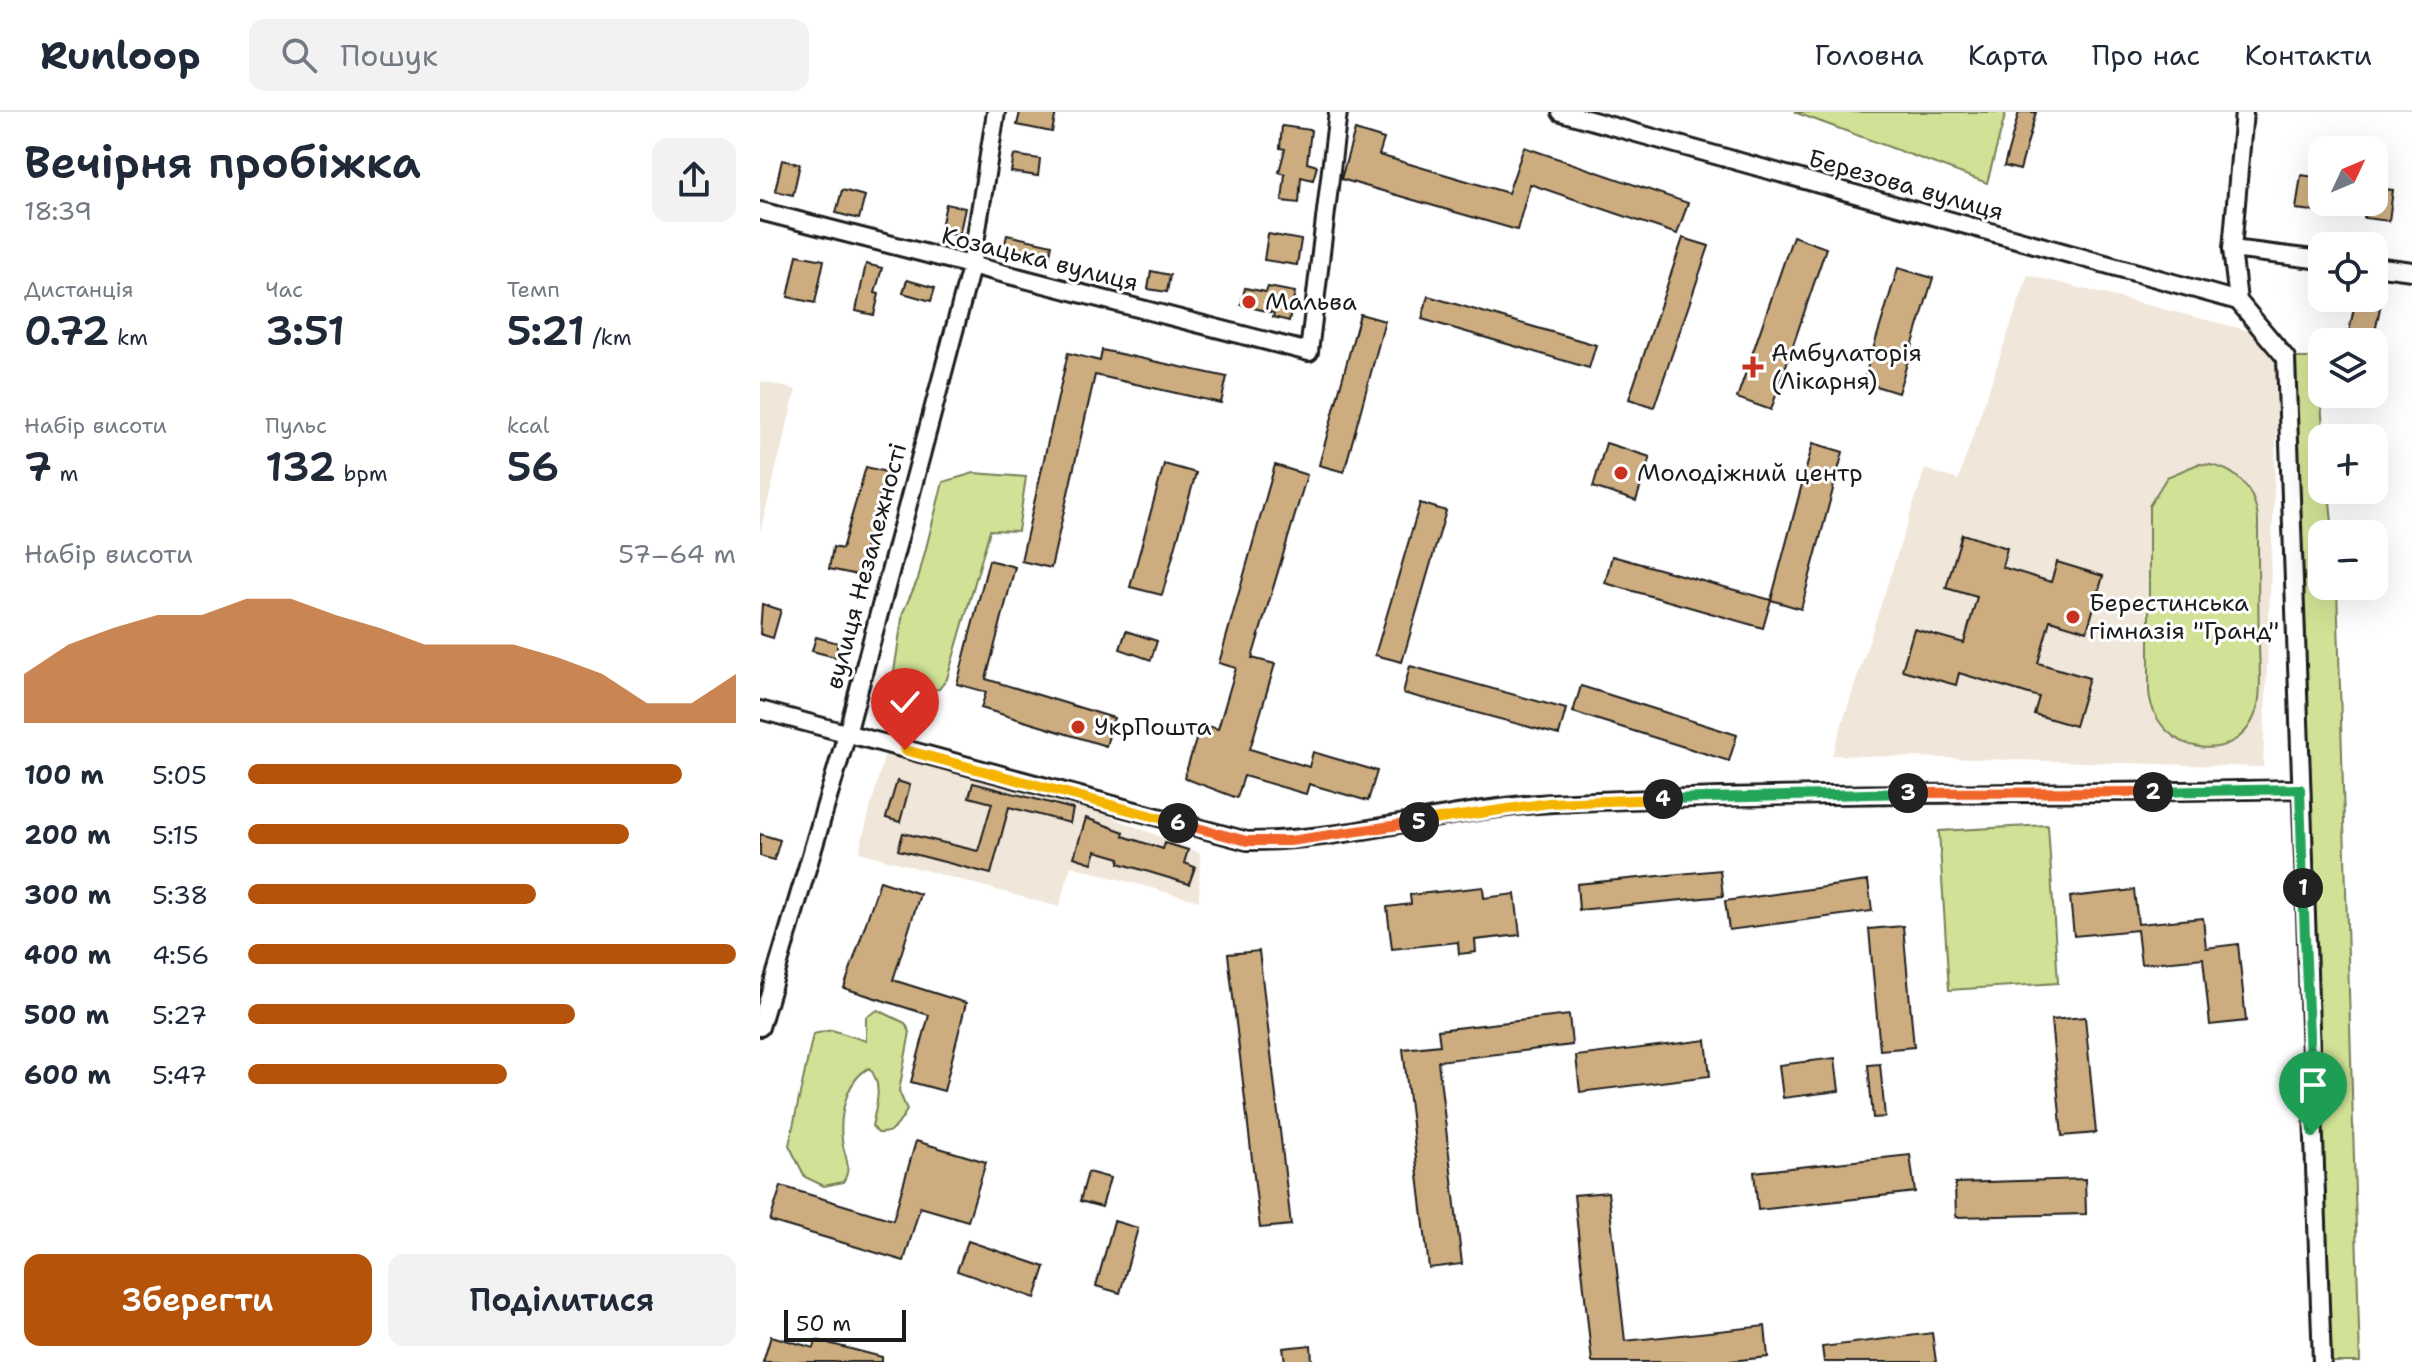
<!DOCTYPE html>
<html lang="uk">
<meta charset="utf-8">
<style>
:root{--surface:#fff;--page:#f2f2f3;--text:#1f2937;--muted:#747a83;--line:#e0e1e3;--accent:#b45309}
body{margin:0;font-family:"Shantell Sans",sans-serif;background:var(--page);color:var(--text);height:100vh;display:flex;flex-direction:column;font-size:30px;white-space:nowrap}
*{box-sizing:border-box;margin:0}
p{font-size:26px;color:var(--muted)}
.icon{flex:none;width:44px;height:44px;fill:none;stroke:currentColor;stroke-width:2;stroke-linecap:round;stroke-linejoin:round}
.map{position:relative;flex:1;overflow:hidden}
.side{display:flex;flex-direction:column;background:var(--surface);width:760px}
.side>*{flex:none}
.needle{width:52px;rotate:46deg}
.buttons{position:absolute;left:1548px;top:24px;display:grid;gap:16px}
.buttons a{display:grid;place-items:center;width:80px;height:80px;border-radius:16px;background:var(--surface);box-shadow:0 8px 32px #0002;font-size:40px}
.scale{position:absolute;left:24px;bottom:20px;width:122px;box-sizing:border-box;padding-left:8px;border:4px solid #1c1c1c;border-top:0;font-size:22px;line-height:28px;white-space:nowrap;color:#1c1c1c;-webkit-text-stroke:6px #fff;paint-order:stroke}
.pin{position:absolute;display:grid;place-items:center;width:68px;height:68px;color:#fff;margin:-82px -34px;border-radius:50% 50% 50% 0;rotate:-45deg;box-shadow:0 0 8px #0007}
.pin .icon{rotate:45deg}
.km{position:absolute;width:40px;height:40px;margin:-20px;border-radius:50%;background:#222;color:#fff;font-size:22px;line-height:40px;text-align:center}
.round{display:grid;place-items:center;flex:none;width:84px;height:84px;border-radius:16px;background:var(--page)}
.head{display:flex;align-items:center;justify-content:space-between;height:136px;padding:0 24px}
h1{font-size:44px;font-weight:600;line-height:60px}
.figures{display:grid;grid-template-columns:repeat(3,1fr);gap:12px;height:136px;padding:8px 24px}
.figures div{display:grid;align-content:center}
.figures b{font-size:40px;font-weight:600}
.figures small{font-size:22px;font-weight:400}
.figures p{font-size:22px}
.chart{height:224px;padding:16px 24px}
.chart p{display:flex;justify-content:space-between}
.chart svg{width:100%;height:144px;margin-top:8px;fill:var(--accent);opacity:.7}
.primary-button{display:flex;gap:16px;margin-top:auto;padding:16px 24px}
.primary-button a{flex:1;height:92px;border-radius:16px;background:var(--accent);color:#fff;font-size:32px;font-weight:600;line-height:92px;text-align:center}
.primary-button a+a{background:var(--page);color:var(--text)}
ul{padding:0 24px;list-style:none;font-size:26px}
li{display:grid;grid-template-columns:128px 96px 1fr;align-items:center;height:60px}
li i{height:20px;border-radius:10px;background:var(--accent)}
header{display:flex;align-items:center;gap:48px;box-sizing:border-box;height:112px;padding:0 40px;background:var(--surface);border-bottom:2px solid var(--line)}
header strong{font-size:38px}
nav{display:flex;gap:44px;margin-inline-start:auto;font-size:28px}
.search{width:560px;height:72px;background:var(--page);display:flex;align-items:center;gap:20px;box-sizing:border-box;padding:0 28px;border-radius:16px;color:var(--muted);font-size:30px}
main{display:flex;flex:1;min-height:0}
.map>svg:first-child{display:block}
.built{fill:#f0e6d9}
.green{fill:#d1e296;stroke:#767f59;stroke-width:2}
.building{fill:#cdad80;stroke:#1c1c1c;stroke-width:2}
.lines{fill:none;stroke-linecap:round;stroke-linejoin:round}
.minor-casing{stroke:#1c1c1c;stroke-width:22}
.minor{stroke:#fff;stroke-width:16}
.split-1-casing{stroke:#fff;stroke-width:16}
.split-2-casing{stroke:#fff;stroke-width:16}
.split-3-casing{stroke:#fff;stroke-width:16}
.split-4-casing{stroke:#fff;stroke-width:16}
.split-5-casing{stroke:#fff;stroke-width:16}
.split-6-casing{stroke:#fff;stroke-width:16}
.split-7-casing{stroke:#fff;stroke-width:16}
.split-1{stroke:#22a559;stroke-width:10}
.split-2{stroke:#22a559;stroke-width:10}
.split-3{stroke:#f0652b;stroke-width:10}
.split-4{stroke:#22a559;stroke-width:10}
.split-5{stroke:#f5b400;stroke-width:10}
.split-6{stroke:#f0652b;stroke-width:10}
.split-7{stroke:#f5b400;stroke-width:10}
.poi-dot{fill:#c8321e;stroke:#fff;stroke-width:3}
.labels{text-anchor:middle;stroke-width:6;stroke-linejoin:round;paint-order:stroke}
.street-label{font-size:24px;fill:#1c1c1c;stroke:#fff}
.poi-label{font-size:24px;fill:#1c1c1c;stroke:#fff;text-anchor:start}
</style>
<header>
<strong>Runloop</strong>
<div class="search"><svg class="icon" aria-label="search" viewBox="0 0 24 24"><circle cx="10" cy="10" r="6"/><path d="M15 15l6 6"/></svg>Пошук</div>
<nav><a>Головна</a><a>Карта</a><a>Про нас</a><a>Контакти</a></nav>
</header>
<main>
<section class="side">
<div class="head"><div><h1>Вечірня пробіжка</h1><p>18:39</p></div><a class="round"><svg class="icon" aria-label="share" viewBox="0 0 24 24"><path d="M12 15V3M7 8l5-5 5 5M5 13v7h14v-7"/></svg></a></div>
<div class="figures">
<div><p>Дистанція</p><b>0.72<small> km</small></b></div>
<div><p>Час</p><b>3:51</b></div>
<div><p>Темп</p><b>5:21<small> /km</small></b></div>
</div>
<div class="figures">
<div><p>Набір висоти</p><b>7<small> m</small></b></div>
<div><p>Пульс</p><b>132<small> bpm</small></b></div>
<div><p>kcal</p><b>56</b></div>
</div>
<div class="chart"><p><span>Набір висоти</span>57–64 m</p>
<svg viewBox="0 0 160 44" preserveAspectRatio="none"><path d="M0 44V29L10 20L20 15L30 11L40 11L50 6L60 6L70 11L80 15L90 20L100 20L110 20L120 24L130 29L140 38L150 38L160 29V44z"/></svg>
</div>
<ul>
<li><b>100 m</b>5:05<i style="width:89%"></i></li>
<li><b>200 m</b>5:15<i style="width:78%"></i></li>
<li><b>300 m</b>5:38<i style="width:59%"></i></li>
<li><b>400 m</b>4:56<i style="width:100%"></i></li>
<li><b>500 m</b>5:27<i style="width:67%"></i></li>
<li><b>600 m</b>5:47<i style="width:53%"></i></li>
</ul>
<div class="primary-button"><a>Зберегти</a><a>Поділитися</a></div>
</section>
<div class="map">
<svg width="1652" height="1250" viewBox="0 0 1652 1250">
<rect width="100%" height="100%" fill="#fff"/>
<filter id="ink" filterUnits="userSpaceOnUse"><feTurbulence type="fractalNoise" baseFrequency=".0125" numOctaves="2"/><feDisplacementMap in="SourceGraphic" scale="16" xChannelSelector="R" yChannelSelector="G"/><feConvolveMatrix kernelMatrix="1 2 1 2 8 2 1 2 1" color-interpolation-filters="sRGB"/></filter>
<g filter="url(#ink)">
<g class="built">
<path d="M1268,163L1490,219L1519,255L1503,655L1072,643L1165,357L1198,368Z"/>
<path d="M0,269L36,278L0,420Z"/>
<path d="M125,641L334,698L440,741L439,789L311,754L299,795L99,740Z"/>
</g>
<g class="green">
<path d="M1034,0H1246L1227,71Z"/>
<path d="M1526,246H1557L1564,326L1562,378H1569L1573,422H1562V474H1577L1600,1250H1562Z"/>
<path d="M1438,352C1472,352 1495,374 1498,408C1498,449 1498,490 1499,531C1499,551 1502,574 1498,593C1483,658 1396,645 1389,580V394L1407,365Z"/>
<path d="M214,361L266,365L258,419L230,418L187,567L179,577L149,581L126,577L134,560L143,500L158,467L183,370Z"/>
<path d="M1288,713L1298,871L1189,878L1179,719Z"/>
<path d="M118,898L145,911L150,920L139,979L147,998C139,1011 135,1022 118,1021L112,1014C116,995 124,972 109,956C86,968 79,1004 82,1028C84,1044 93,1055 83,1070L64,1074L45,1065L29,1033L53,922L72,918L106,929V905Z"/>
</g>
<g class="building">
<path d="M260,0H296L292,20L257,13Z"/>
<path d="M1259,0H1276L1260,58L1244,54Z"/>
<path d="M522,14L551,18L547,51L557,54L553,68L541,65L539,91L522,89L525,62L519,60L525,37L520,36Z"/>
<path d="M595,18L624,27L619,43L748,81L764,35L928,91L917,122L770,72L757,118L581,67Z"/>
<path d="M254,43L280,47L278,64L251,60Z"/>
<path d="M22,48L40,52L33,83L15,79Z"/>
<path d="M1541,63L1562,66V100L1536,97Z"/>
<path d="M1614,76L1633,78L1629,109L1604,106L1606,90H1614Z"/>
<path d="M82,78L105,84L99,107L76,101Z"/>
<path d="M186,92L205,96L199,124L180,120Z"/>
<path d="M508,122L541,128L537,153L504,148Z"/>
<path d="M247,123L292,133L288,151L243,139Z"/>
<path d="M1033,124L1066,136L1011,298L977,286Z"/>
<path d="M923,126L949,134L894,295L869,287Z"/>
<path d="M37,143L64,148L55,191L28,185Z"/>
<path d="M106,152L122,156L115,181L119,182L114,203L96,199Z"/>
<path d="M1138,156L1173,166L1138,281L1103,270Z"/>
<path d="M391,159L410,163L407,180L388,177Z"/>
<path d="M147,168L175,176L171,189L143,181Z"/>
<path d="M508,175L535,180L529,209L513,205L514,201L481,193L485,176L506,180Z"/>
<path d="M668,184L836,233L829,256L662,207Z"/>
<path d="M1596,186L1621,191L1614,225L1589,220Z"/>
<path d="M600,202L625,209L584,360L559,353Z"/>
<path d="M342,238L467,265L461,291L335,263L291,456L261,449L308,241L340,249Z"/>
<path d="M846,331L890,345L876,389L833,375Z"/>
<path d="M1053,331L1083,340L1041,497L1011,488Z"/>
<path d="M404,352L436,361L402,483L370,475Z"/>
<path d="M515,353L547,363L492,546L515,552L490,637L549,655L553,640L617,659L608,689L549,672L546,682L484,664L477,686L424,666L441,612L458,617L476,556L459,551Z"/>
<path d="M106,355L126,360L98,463L69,457L73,435L82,437Z"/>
<path d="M660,391L686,399L642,550L615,543Z"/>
<path d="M1202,422L1247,436L1242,455L1291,470L1297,450L1343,464L1327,519L1290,508L1278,551L1329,566L1315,614L1274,602L1279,585L1199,561L1196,573L1142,558L1154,517L1204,531L1217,485L1186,476Z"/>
<path d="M852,444L1011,488L1003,516L845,471Z"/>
<path d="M229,448L255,455L226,567L354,606L346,634L221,596L226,580L197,572Z"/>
<path d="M2,492L21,498L13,526L0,522Z"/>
<path d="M366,519L397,529L391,548L360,537Z"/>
<path d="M56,525L78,531L75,545L52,539Z"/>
<path d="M650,554L806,597L799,623L643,581Z"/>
<path d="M821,574L977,623L969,649L813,600Z"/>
<path d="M137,669L150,673L140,710L126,706Z"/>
<path d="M213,671L313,697L310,711L249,695L231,762L138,738L143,721L218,739L232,691L209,685Z"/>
<path d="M326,706L364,720L363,724L403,737L405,731L428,738L424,751L435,755L429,772L359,751L360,746L336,739L332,751L314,745Z"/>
<path d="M0,722L20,728L14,748L0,744Z"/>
<path d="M960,758L963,784L819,798L817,772Z"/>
<path d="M120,769L160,782L133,868L206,891L184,979L151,970L169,903L84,876Z"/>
<path d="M1108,769L1112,799L969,818L965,789Z"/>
<path d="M723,775L724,786L755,782L760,823L715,828L716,840L699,842L698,830L632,837L627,795L651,792L650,783Z"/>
<path d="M1374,778L1378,812L1443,806L1446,836L1478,832L1486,909L1450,913L1443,846L1381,852L1377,818L1314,824L1310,785Z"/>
<path d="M1143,814L1154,935L1120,938L1109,817Z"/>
<path d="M499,839L531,1113L500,1116L468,842Z"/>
<path d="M809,903L812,933L678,949L702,1152L669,1156L643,937L680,933L678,918Z"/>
<path d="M1325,905L1336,1021L1302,1024L1291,908Z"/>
<path d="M946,928L950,964L820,980L816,944Z"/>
<path d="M1075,946L1079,979L1023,986L1019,953Z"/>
<path d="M1120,952L1125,1005L1113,1006L1108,953Z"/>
<path d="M156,1029L226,1050L208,1109L160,1095L144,1149L10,1109L21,1074L133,1108Z"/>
<path d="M1150,1043L1155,1080L998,1098L994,1060Z"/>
<path d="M328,1060L350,1066L342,1095L320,1089Z"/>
<path d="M1325,1067L1326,1102L1196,1105L1195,1071Z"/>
<path d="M848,1080L865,1229L1005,1214L1008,1245L961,1250H832L814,1083Z"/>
<path d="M354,1109L378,1116L360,1181L336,1174Z"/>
<path d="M208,1129L285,1155L275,1186L197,1159Z"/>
<path d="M1172,1221L1176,1250H1064L1062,1235Z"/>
<path d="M11,1224L54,1236L56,1228L122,1245V1250H3Z"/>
<path d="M551,1233L552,1250H525L523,1236Z"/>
</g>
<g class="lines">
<g class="minor-casing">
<g id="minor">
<path d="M801,0L1478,189"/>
<path d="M1484,0L1472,137L1478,189L1526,246L1562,1250"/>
<path d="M0,99L549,240L578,0"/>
<path d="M1472,137L1562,148"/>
<path d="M1614,154L1652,159"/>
<path d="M0,598L487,729C590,729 690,696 793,691C1042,679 1291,683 1540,677"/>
<path d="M0,915L87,622L211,155L236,0"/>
</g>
</g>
<use href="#minor" class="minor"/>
</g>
</g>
<g class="lines" filter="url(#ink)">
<g class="split-1-casing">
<path id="split-1" d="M1543,776L1553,1021"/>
</g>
<g class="split-2-casing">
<path id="split-2" d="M1393,680L1540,677L1543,776"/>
</g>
<g class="split-3-casing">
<path id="split-3" d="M1148,681L1393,680"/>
</g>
<g class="split-4-casing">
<path id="split-4" d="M903,687L1148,681"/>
</g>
<g class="split-5-casing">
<path id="split-5" d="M659,710L789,691L903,687"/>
</g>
<g class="split-6-casing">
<path id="split-6" d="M418,711L487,729H530L659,710"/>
</g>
<g class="split-7-casing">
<path id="split-7" d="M145,638L418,711"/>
</g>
<use href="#split-1" class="split-1"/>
<use href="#split-2" class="split-2"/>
<use href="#split-3" class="split-3"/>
<use href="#split-4" class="split-4"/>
<use href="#split-5" class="split-5"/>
<use href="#split-6" class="split-6"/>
<use href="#split-7" class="split-7"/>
</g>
<g class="poi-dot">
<circle cx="489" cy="190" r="8"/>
<path d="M989 243h8v8h8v8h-8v8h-8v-8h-8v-8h8z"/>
<circle cx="861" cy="361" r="8"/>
<circle cx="1313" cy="505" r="8"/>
<circle cx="318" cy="615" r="8"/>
</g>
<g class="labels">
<g class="street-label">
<text transform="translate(1146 73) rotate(16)" y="8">Березова вулиця</text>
<text transform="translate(280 147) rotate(14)" y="8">Козацька вулиця</text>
<text transform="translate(106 454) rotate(-75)" y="8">вулиця Незалежності</text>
</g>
<g class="poi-label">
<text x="505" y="198">Мальва</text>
<text x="1011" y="249">Амбулаторія<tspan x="1011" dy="28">(Лікарня)</tspan></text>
<text x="877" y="369">Молодіжний центр</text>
<text x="1329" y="499">Берестинська<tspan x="1329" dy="28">гімназія "Гранд"</tspan></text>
<text x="334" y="623">УкрПошта</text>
</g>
</g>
</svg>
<div class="buttons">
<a><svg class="needle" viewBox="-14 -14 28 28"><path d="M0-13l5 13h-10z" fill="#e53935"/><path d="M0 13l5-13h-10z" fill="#747a83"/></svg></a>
<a><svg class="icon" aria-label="locate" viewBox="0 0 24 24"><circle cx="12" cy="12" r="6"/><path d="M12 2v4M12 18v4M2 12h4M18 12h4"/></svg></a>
<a><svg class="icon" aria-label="layers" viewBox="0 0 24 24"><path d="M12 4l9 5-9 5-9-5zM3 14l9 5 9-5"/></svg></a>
<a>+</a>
<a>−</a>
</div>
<div class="scale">50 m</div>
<div class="pin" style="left:1553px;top:1021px;background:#1e9e55"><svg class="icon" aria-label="arrive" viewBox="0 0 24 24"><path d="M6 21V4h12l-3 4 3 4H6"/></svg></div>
<div class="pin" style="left:145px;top:638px;background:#d93025"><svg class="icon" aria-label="check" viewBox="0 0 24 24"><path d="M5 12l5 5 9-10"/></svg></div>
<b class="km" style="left:1543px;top:776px">1</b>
<b class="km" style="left:1393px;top:680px">2</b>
<b class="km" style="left:1148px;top:681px">3</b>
<b class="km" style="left:903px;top:687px">4</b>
<b class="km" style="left:659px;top:710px">5</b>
<b class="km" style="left:418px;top:711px">6</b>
</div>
</main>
